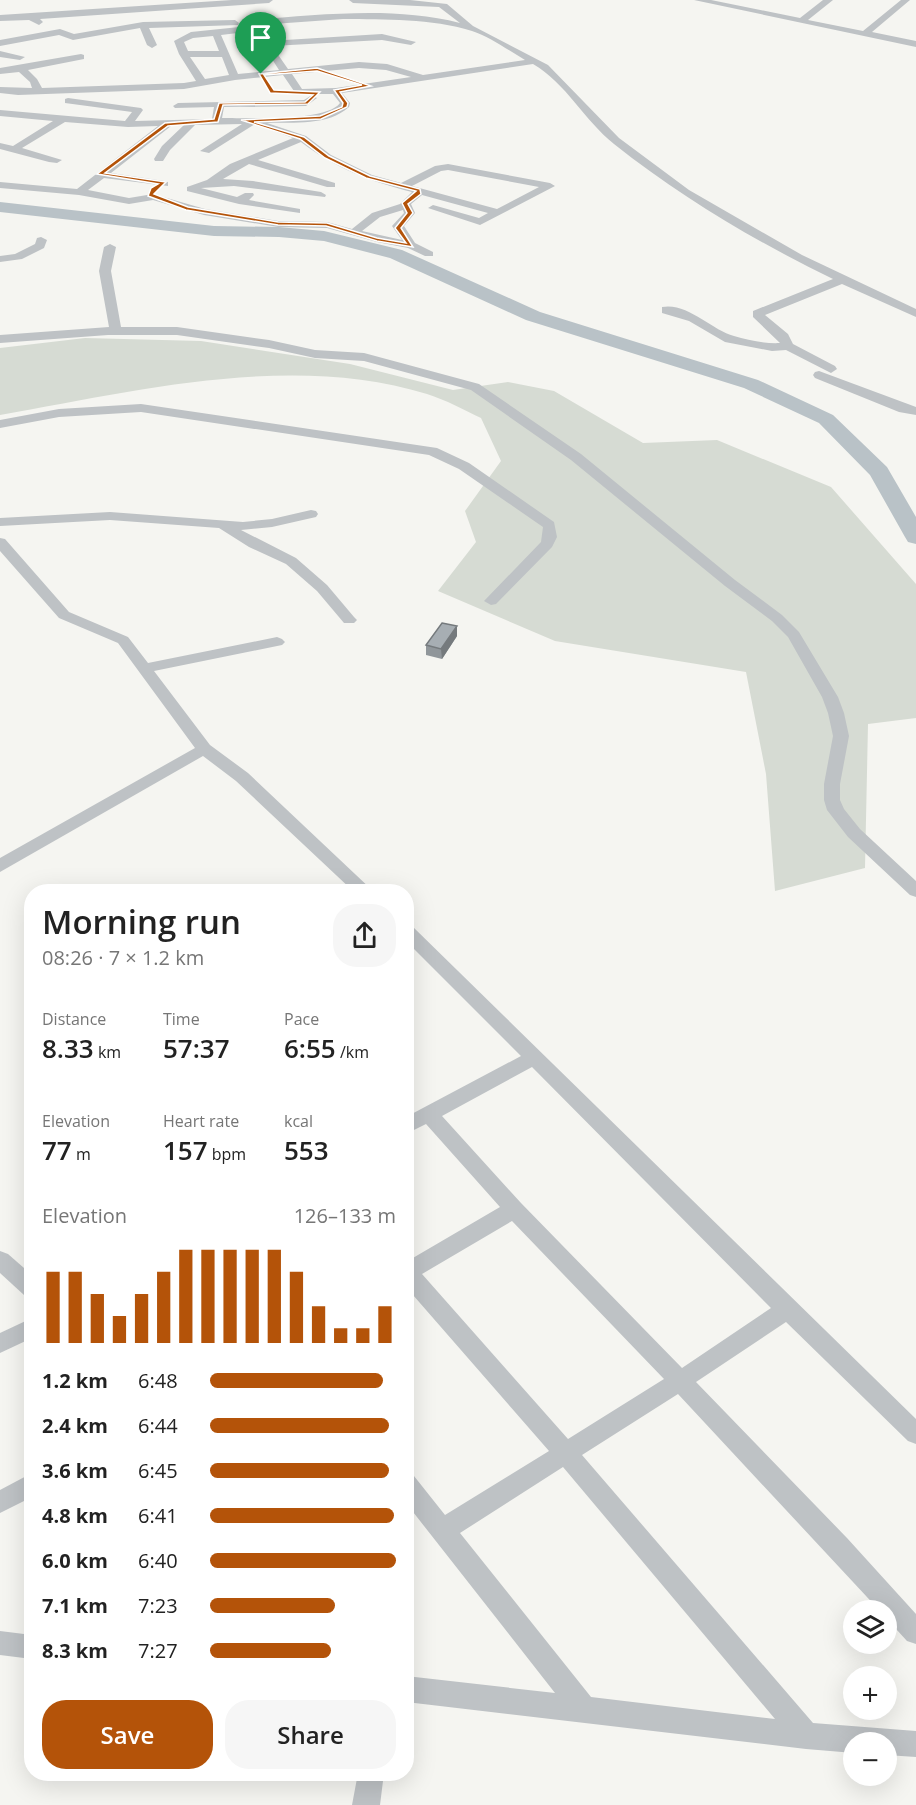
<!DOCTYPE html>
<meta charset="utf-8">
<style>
:root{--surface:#fff;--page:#f6f6f6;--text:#222;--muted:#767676;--accent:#b45309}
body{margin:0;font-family:"Open Sans",sans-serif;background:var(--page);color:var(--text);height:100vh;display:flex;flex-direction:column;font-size:22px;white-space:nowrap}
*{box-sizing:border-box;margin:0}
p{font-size:20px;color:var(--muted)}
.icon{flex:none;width:33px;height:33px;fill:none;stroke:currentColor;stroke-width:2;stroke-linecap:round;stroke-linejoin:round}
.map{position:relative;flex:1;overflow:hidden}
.side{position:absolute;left:24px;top:884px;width:390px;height:897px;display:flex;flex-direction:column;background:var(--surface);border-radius:24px;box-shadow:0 6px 24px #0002}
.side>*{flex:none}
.controls{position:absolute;left:843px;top:1600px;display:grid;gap:12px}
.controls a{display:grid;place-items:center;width:54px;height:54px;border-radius:50%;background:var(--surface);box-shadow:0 6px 24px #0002;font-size:30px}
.pin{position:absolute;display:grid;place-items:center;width:51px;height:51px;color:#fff;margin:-62px -26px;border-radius:50% 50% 50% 0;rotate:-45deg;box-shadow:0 0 6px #0007}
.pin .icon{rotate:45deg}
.round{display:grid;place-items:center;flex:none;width:63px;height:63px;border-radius:24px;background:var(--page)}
.headline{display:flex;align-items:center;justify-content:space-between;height:102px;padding:0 18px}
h1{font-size:33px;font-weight:600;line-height:45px}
.stats{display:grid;grid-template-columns:repeat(3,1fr);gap:9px;height:102px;padding:6px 18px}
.stats div{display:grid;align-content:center}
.stats b{font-size:26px;font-weight:600}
.stats small{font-size:16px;font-weight:400}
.stats p{font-size:16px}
.chart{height:168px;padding:12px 18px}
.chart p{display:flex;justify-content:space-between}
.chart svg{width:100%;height:108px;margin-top:6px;stroke:var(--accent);stroke-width:6}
.button{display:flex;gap:12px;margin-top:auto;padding:12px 18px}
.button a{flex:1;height:69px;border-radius:24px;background:var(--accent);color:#fff;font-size:24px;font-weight:600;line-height:69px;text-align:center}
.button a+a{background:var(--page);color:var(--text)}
ul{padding:0 18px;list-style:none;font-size:20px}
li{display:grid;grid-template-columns:96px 72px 1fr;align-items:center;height:45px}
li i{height:15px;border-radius:8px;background:var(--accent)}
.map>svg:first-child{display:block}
.green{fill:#d6dbd3}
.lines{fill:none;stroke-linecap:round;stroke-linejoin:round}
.river{fill:#b9c2c7;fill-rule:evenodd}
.minor{fill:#bec2c5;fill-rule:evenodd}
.wall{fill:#90969a}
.shaded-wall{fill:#757a7d}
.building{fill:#a7aeb3;stroke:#757a7d;stroke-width:1.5}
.route{fill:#b45309;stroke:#fff;stroke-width:1.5;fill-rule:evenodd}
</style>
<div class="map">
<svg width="916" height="1805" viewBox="0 0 916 1805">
<rect width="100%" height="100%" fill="#f5f5f1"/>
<path class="green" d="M85,338L201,341L350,364L453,390L508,382L554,391L643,443L717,440L831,487L916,584V718L868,724L865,868L775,891L766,774L746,672L555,641L438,591L476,542L465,511L501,461L481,418C464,410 446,400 427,394C292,352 135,391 0,415V348Z"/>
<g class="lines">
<path class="river" d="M0,202L214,226L279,227L324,231L402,250L540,312L758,380L833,415L887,467L916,517V544L908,542L905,537L870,475L819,423L744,388L526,320L390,258L324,241L279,237L214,236L0,212Z"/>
<g class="minor">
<path d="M232,0H273L269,3L40,19L43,22L39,25L29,20L0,21V15Z"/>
<path d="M349,0H410L447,4L473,26L548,65L619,138L689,190L802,255L916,309V317L842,284L765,315L788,334L793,344L835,366L837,369L831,373L786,350L772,351L725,342L689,321L662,313V307C687,302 712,330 734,336C748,340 766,344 780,343L753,317V311L833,279C755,241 682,198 614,144C584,120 566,83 533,64L342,93L350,103L349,107C328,126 294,122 267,123L306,136L331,155L372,175L401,183L435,166L448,164L550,183L555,186L480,225L428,208L433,205L479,218L488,213L422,195L411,204L415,213L404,226L415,243L433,252V256H425L408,248L377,242L327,228L278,227L204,215L153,200L129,204L79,195L0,188V182L77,189L158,126L128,127L65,122L22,148L62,160L57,163L49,162L0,149V143L13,146L53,121L0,116V110L125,121L132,112L65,103V99L68,98L141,108L143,110L135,121L212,119L214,107L175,108L173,106L178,103L304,100L312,95L317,98L306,106L224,107L222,118C247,118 326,122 340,103L333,94H296L283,75L235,80L184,89L18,95L0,93V87L32,88L30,82L19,72L0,74V68L81,54L84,55V59L28,70L37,79L42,88L184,83L196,81L179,54L174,41L191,32L249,26L247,23L251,20C320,15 392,6 460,23L439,7L353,3ZM343,19C385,20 431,18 472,31C490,37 508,50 525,60L423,75L387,64L359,62L288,69L272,46L382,40L411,45L416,42L382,34L269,41L259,25ZM254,31L279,70L238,74L221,35ZM213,36L219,51H188L184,42L193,38ZM190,57H222L229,75L205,79ZM359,68L386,70L411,77L336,88L302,89L292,74ZM242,124L200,151L209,153L255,124L293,138L230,164L207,180L187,187V191L239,204L300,213V209L249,200L254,195L253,193H245L237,197L201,188L234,186L325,197L326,195L321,192L253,181L223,179L249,164L327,187H335V183L258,160L301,142C337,169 369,181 412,192L400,204L372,213L352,229L327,222L278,221L205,209L153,194L129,198L88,190L104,178L168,186V182L164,181L111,173L171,126L184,125L162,146L154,159L155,161H163L170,150L195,125ZM448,170L539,187L497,209L412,186L441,171ZM403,210L404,213L392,226L402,240L362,231L380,217Z"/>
<path d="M694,0H711L800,18L823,0H833L808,20L863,31L901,0H910L872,32L916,41V47Z"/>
<path d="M235,20L239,23L238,25L149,28L157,45L152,48L147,45L140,28L73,40L59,35L0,46V40L60,29L74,34L143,22Z"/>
<path d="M0,51L25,57L20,60L0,57Z"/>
<path d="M41,237L47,240L44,248L22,259L0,262V256L15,254L35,244L37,238Z"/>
<path d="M110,244L116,247L111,271L121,327H177L269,340L315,350L364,353L479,384L581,454L735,580L782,615L799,632L838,697L844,713L849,736L840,784V800L844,809L860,829L916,881V897L910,895L848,837L827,810L824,800V784L833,736L828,713L822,697L788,637L772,621L725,586L571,460L471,390L364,361L315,358L269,348L177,335H108L0,343V335L109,327L99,271L104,247Z"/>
<path d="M819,371L916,407V415L899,412L815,378L813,375L815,372Z"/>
<path d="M141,404L437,448L469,463L554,522L557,537L552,547L496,604L491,605L484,601L541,542L543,527L459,469L429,455L141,412L59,417L0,428V420L59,409Z"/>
<path d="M311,510L316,511L318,514L316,517L272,527L241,530L296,558L327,585L354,617L357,620L354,623H344L317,591L286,564L249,547L219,528L110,520L0,526V518L110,512L243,522L272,519Z"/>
<path d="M0,538L5,539L69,612L128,637L148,663L277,637L282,639L285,642L282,645L154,671L210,745L248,773L373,891H353L236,781L203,756L0,872V858L195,748L118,643L59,618L0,551Z"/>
<path d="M406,924L412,926L916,1419V1444L908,1441L786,1322L696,1382L847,1538L916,1614V1644L907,1641L886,1618V1611H880L678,1394L582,1455L813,1723L916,1731V1757L886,1755V1743H854V1753L806,1749L406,1702V1676L555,1693L406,1503V1473L414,1476L445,1515L549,1451L406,1287V1262L500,1207L426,1124L406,1134V1117L521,1056L406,941ZM532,1067L771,1308L682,1368L521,1203L442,1116ZM512,1221L664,1379L568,1439L422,1274ZM563,1467L775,1719L591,1697L460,1533Z"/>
<path d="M0,1251L8,1254L32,1275V1298L24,1295L0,1273Z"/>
<path d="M32,1318V1338L0,1353V1333Z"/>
<path d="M32,1473V1497L0,1513V1490Z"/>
<path d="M0,1631L32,1635V1659L0,1655Z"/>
<path d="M358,1773H384L380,1805H352Z"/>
</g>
</g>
<path class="wall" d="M457,636L442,659L426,655V645Z"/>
<path class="shaded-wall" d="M457,626V636L442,659L441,649Z"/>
<path class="building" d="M442,623L457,626L441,649L426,645Z"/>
<path class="route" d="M317,68L371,86L340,92L348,103L347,107L321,119L254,122L304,137L329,156L370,176L420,189L421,194L408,204L413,213L401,228L413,247L377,241L326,226L278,225L186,210L148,196L151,188L158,184L97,174L165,123L214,119L219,103L305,102L313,95L270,93L259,74ZM317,71L362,85L334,90L343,103L342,107L320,116L241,120L300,139L325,158L366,178L416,191L402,203L407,213L395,228L406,243L377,238L327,223L278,222L188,207L154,194L166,182L105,173L168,126L218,122L223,105L308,104L320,92L274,90L264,75Z"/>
</svg>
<div class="controls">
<a><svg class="icon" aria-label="layers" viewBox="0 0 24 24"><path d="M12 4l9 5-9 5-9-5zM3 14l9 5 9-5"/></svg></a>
<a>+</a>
<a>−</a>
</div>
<div class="pin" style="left:261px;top:74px;background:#1e9e55"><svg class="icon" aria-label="arrive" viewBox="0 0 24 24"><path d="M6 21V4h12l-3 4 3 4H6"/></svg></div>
<section class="side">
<div class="headline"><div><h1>Morning run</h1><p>08:26 · 7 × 1.2 km</p></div><a class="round"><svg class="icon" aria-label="share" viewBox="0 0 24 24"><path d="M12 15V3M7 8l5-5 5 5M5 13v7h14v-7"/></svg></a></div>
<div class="stats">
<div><p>Distance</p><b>8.33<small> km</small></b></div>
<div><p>Time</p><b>57:37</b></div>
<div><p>Pace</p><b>6:55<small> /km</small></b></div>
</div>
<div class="stats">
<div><p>Elevation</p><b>77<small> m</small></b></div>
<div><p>Heart rate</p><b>157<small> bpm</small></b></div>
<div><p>kcal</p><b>553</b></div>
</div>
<div class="chart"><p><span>Elevation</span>126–133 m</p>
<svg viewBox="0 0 160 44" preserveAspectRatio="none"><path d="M5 44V15M15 44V15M25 44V24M35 44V33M45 44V24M55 44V15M65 44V6M75 44V6M85 44V6M95 44V6M105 44V6M115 44V15M125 44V29M135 44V38M145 44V38M155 44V29"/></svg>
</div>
<ul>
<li><b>1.2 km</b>6:48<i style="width:93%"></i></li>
<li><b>2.4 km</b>6:44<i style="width:96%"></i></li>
<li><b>3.6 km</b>6:45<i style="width:96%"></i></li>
<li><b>4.8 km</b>6:41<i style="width:99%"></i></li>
<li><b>6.0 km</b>6:40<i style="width:100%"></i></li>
<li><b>7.1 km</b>7:23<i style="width:67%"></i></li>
<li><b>8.3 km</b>7:27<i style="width:65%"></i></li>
</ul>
<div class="button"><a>Save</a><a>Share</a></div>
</section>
</div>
